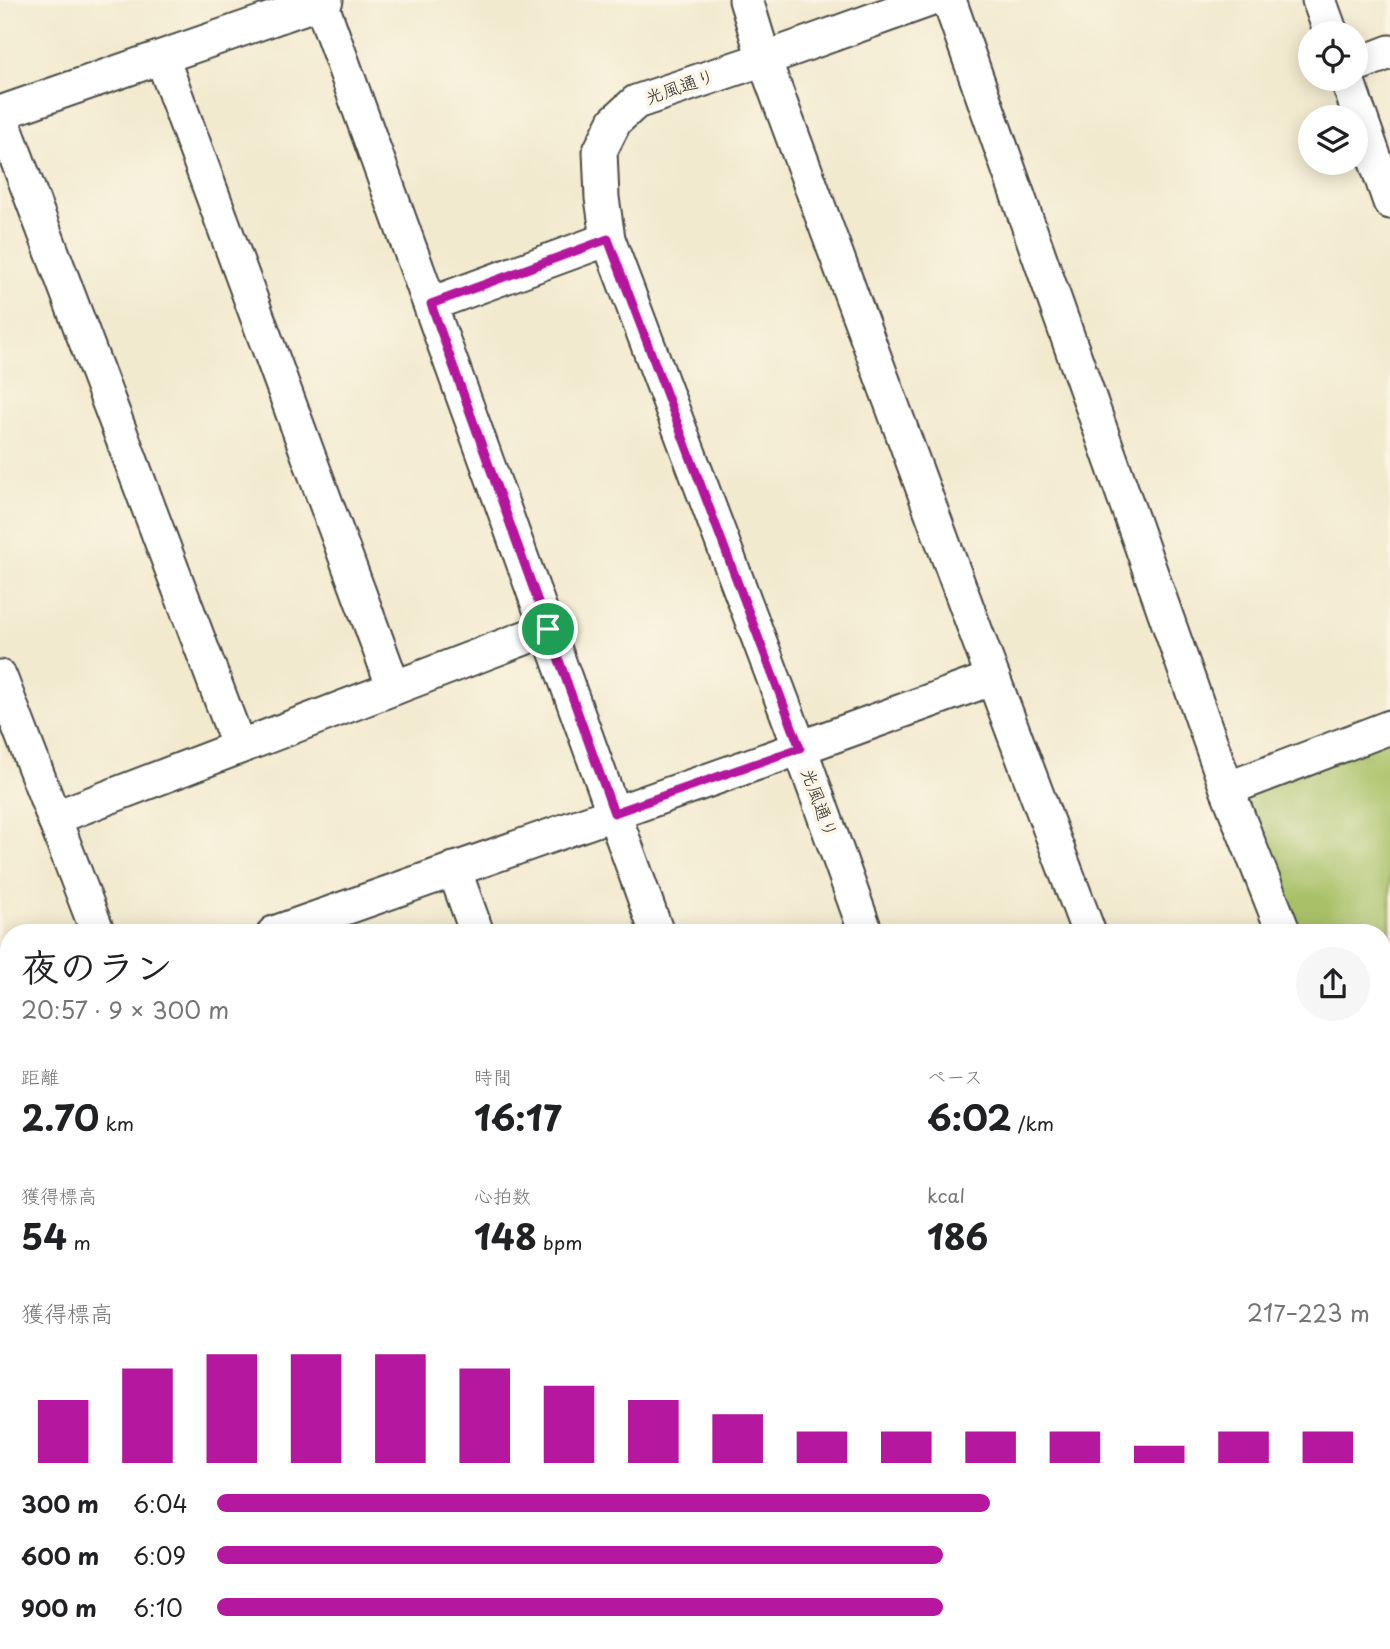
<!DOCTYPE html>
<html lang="ja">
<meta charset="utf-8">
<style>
:root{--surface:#fff;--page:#f6f6f6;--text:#202124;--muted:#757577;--accent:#b5179e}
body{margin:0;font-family:"Playpen Sans","Klee One",sans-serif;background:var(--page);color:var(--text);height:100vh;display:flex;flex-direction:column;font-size:26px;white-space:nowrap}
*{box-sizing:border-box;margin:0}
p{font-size:23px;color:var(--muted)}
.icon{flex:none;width:38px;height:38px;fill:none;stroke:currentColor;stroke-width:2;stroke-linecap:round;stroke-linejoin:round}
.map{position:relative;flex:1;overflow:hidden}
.drawer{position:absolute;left:0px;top:924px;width:1391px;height:726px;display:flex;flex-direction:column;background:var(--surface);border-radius:28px 28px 0 0;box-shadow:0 4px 18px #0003}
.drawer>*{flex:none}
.tools{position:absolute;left:1298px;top:21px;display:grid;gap:14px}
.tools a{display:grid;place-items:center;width:70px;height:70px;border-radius:50%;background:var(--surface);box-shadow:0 4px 18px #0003;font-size:35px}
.pin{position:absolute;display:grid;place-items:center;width:60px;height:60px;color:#fff;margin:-30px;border:4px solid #fff;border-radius:50%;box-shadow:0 2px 7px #0007}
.round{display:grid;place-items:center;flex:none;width:74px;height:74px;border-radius:37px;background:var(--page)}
.overview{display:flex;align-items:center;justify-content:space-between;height:119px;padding:0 21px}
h1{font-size:38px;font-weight:700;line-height:52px}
.stats{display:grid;grid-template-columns:repeat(3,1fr);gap:10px;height:119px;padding:7px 21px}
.stats div{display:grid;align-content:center}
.stats b{font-size:35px;font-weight:700}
.stats small{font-size:19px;font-weight:400}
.stats p{font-size:19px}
.chart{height:196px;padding:14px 21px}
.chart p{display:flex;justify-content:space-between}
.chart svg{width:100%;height:126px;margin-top:7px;stroke:var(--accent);stroke-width:6}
ul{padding:0 21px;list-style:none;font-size:23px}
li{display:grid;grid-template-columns:112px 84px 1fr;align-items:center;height:52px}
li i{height:18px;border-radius:9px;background:var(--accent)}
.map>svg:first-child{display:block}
.green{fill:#a8c167;stroke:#6a7649;stroke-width:2}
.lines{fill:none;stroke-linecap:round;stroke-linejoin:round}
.minor-casing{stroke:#494844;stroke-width:37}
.path{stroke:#494844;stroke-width:4.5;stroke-dasharray:2 5;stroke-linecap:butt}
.minor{stroke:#fff;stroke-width:33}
.route-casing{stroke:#fff;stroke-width:14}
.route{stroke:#b5179e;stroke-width:9}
.labels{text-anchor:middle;stroke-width:7;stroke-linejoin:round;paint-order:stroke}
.street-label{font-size:18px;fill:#2b2b2b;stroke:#fcf5e5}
</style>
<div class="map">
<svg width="1390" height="1649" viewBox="0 0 1390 1649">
<rect width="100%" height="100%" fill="#fcf5e5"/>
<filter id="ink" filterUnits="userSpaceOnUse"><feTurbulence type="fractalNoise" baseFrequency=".0143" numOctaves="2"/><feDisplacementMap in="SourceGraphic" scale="14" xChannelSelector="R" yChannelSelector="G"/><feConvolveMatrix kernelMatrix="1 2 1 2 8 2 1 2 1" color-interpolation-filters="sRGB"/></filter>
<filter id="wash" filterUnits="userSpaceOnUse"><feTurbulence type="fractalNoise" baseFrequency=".00686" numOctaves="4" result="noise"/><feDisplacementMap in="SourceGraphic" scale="28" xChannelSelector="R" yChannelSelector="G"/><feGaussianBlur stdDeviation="1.57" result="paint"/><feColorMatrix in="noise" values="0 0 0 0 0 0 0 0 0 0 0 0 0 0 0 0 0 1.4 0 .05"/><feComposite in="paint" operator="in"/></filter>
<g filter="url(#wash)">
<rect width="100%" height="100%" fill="#f2eacf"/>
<path class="green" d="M1390,728V1063L1383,1055L1382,933H1284L1227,789Z"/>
</g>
<g filter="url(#ink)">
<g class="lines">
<g class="minor-casing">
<g id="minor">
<path d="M320,0L657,933"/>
<path d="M746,0L764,59L993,678L1089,933"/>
<path d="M949,0L1227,789L1284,933"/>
<path d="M1319,0L1331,33"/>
<path d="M162,58L394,688"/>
<path d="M1356,65L1390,52"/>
<path d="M1347,79L1390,202"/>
<path d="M0,113L326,0"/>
<path d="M0,114L239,747"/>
<path d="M431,304L608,239"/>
<path d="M0,677L98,933"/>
<path d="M1227,789L1390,727"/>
<path d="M54,818L548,629"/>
<path d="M454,869L477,933"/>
<path d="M274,933L800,748L993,678"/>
<path d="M866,933L800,748L608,239L602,198L600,151L615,121L636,102L764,59L929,0"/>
<path d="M1382,1055L1390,1063"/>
<path d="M0,1068L9,1091"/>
<path d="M1382,1591L1390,1589"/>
<path d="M217,1642L220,1649"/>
<path d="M366,1642L369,1649"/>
<path d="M913,1642L915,1649"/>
<path d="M1117,1642L1120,1649"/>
<path d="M1339,1642L1341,1649"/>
<path d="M782,1649L803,1642"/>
</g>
</g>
<path class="path" d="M0,1647L15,1642"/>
<use href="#minor" class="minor"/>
</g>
</g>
<g class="lines" filter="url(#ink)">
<g class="route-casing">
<path id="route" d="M608,239L800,748L614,813L431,304Z"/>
</g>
<use href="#route" class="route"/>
</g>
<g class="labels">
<g class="street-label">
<text transform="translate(680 87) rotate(-19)" y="6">光風通り</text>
<text transform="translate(819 803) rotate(70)" y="6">光風通り</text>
</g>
</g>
</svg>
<div class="tools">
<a><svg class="icon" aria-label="locate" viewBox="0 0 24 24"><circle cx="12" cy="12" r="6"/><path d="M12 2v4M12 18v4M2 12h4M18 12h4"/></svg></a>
<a><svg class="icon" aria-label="layers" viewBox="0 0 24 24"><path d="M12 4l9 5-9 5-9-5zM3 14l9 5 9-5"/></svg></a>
</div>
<div class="pin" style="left:548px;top:629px;background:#1e9e55"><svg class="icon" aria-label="arrive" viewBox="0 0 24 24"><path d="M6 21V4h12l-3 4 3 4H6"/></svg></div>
<section class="drawer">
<div class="overview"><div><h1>夜のラン</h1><p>20:57 · 9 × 300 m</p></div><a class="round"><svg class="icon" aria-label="share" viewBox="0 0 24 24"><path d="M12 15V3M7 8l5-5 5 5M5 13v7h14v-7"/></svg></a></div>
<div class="stats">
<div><p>距離</p><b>2.70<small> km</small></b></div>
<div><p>時間</p><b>16:17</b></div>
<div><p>ペース</p><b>6:02<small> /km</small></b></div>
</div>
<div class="stats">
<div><p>獲得標高</p><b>54<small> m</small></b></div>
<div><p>心拍数</p><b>148<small> bpm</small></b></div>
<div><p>kcal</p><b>186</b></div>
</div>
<div class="chart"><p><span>獲得標高</span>217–223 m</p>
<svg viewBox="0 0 160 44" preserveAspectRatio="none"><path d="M5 44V22M15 44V11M25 44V6M35 44V6M45 44V6M55 44V11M65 44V17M75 44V22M85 44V27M95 44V33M105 44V33M115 44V33M125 44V33M135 44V38M145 44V33M155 44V33"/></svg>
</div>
<ul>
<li><b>300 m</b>6:04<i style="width:67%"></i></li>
<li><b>600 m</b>6:09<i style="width:63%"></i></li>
<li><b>900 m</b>6:10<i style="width:63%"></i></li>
</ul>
</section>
</div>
